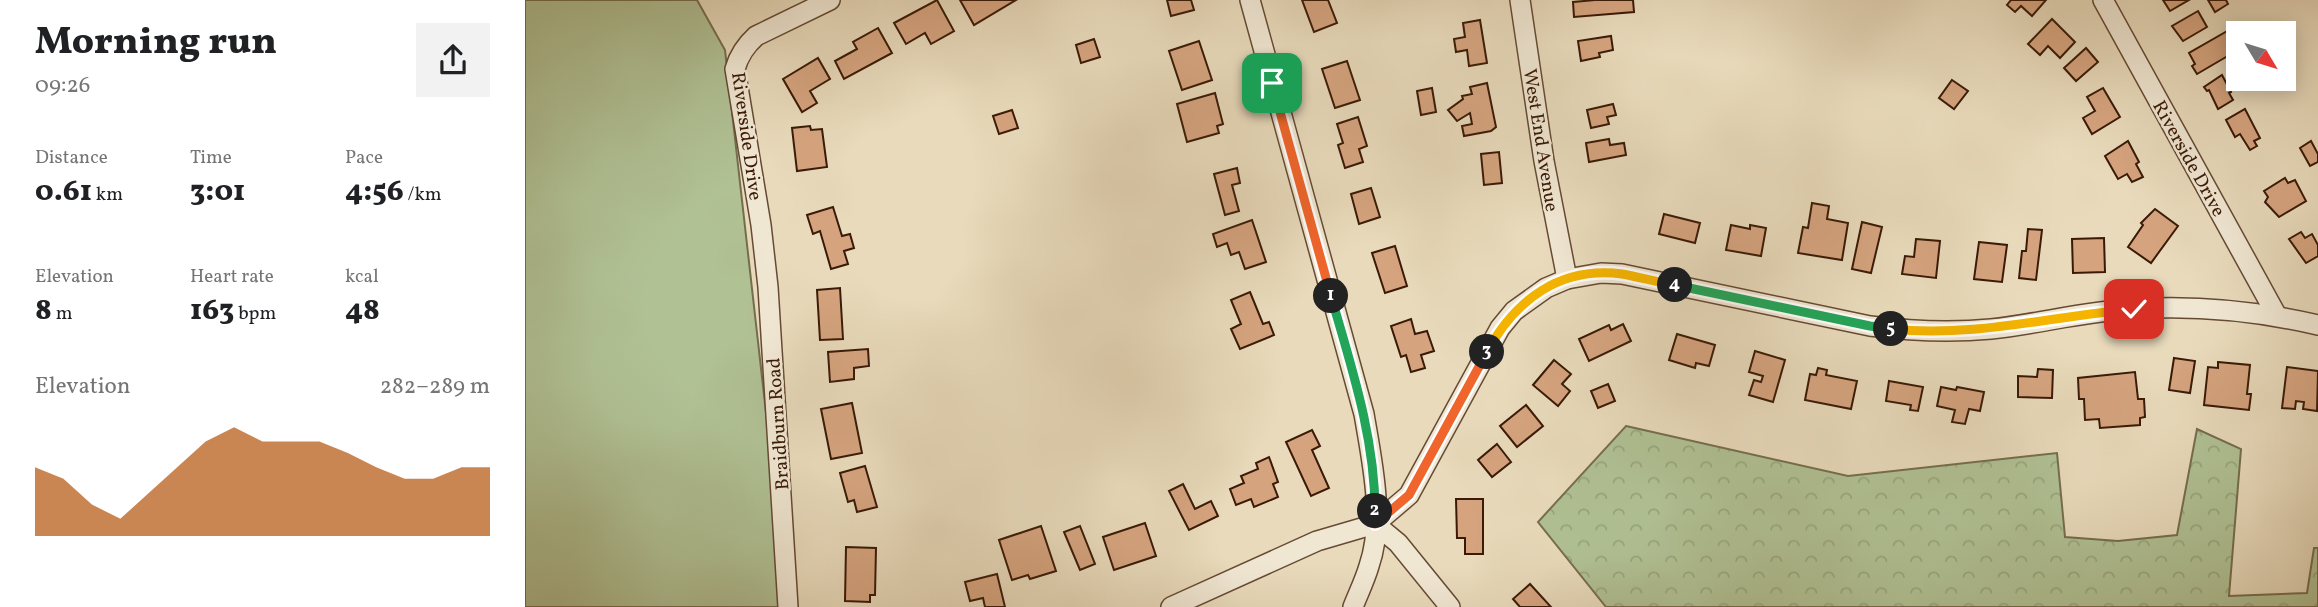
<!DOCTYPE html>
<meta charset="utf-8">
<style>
:root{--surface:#fff;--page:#f2f2f2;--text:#202124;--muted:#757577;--accent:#b45309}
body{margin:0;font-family:Vollkorn,serif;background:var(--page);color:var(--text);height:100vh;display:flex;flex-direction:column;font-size:26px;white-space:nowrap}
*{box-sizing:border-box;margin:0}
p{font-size:23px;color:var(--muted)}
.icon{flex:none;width:38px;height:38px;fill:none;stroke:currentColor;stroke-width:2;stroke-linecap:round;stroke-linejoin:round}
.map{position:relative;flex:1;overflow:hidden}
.drawer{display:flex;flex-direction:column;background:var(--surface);width:525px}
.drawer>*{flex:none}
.needle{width:46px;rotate:128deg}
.tools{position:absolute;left:1701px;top:21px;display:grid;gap:14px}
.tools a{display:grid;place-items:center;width:70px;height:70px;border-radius:0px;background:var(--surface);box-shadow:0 4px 18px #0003;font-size:35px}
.pin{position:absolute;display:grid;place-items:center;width:60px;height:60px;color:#fff;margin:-30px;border-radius:14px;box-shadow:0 4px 10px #0006}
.km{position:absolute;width:35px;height:35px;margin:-18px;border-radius:50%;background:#222;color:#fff;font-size:19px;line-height:35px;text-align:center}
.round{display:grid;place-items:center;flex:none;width:74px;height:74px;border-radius:0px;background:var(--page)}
.head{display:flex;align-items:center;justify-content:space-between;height:119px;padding:0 35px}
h1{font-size:38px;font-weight:800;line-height:52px}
.metrics{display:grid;grid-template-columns:repeat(3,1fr);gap:10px;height:119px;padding:7px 35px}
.metrics div{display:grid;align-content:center}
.metrics b{font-size:30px;font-weight:800}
.metrics small{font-size:19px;font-weight:400}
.metrics p{font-size:19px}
.chart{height:196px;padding:14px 35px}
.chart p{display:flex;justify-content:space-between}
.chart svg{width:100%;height:126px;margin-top:7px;fill:var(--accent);opacity:.7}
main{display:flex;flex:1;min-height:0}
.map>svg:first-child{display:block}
.green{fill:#b0c194;stroke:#756e4e;stroke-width:2}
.forest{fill:url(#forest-crowns);stroke:#756e4e;stroke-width:2}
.building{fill:#d5a47f;stroke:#3a1a07;stroke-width:2}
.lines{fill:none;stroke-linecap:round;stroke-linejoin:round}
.minor-casing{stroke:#664a34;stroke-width:22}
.minor{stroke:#f0e7d3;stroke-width:19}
.split-1-casing{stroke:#fff;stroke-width:14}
.split-2-casing{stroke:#fff;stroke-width:14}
.split-3-casing{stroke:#fff;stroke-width:14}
.split-4-casing{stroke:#fff;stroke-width:14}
.split-5-casing{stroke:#fff;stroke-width:14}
.split-6-casing{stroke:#fff;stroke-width:14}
.split-1{stroke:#f0652b;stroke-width:9}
.split-2{stroke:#22a559;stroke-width:9}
.split-3{stroke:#f0652b;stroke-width:9}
.split-4{stroke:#f5b400;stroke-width:9}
.split-5{stroke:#22a559;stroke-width:9}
.split-6{stroke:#f5b400;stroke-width:9}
.labels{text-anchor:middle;stroke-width:5;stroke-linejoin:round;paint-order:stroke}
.street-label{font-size:19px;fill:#3a1a07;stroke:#f0e7d3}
</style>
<main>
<section class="drawer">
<div class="head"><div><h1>Morning run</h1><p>09:26</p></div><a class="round"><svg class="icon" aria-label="share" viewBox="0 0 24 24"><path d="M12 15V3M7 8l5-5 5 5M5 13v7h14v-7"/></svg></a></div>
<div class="metrics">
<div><p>Distance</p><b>0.61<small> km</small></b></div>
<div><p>Time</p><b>3:01</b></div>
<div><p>Pace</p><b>4:56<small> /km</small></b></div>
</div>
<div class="metrics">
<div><p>Elevation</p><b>8<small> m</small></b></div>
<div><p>Heart rate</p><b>163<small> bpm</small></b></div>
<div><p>kcal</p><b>48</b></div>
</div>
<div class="chart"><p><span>Elevation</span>282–289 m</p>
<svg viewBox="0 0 160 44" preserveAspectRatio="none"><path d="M0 44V20L10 24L20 33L30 38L40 29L50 20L60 11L70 6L80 11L90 11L100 11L110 15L120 20L130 24L140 24L150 20L160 20V44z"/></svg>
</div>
</section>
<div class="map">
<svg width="1793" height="607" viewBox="0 0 1793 607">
<defs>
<pattern id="forest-crowns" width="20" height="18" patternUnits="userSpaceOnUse" patternTransform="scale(1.75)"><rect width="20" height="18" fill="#b0c194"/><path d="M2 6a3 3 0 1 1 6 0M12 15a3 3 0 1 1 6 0" fill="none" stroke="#98a57e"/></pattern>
</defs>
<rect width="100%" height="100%" fill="#e8dabb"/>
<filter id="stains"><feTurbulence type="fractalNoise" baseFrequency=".00286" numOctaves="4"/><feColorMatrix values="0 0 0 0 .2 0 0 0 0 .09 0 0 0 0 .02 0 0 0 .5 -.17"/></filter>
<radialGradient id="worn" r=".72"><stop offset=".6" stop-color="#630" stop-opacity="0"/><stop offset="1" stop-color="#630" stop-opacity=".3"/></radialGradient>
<path class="green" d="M0,0H172L200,50L263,607H0Z"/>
<path class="forest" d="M1101,426L1323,476L1532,453L1540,537L1593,541L1652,535L1672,429L1716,449L1704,596L1782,593L1789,548H1793V607H1081L1013,522Z"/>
<g class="building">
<path d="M412,0L429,31L406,44L400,33L381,44L369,23Z"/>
<path d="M435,0H491L449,25Z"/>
<path d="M642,0H666L669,10L646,16Z"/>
<path d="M777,0H803L812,23L789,32Z"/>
<path d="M1070,0H1108L1109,12L1049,17L1048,2Z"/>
<path d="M1486,0H1521L1507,16L1496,6L1490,12L1482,5Z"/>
<path d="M1638,0H1664L1645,11Z"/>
<path d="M1683,0H1701L1703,4L1690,12Z"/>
<path d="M1673,11L1682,27L1658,41L1647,26Z"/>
<path d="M1527,19L1550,42L1535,58L1523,46L1515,55L1503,44Z"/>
<path d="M955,20L962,63L944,66L942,50L931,52L929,39L940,37L938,23Z"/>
<path d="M1711,26L1715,33L1713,50L1672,74L1667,66L1670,64L1664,53Z"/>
<path d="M353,28L367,53L319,79L310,61L332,49L328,42Z"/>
<path d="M1086,36L1088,50L1074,53L1075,57L1056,61L1053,41Z"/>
<path d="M569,39L575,57L556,63L551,45Z"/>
<path d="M674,41L687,80L657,90L644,51Z"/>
<path d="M1561,48L1573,62L1551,81L1539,68Z"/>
<path d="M293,58L305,79L285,91L292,103L277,112L258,79Z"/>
<path d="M822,61L835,100L810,108L797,69Z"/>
<path d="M1697,75L1706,92L1704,93L1708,100L1693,109L1684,90L1682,91L1679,87Z"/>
<path d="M1427,80L1443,91L1429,109L1414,98Z"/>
<path d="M962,83L971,127L966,131L939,136L937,126L947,124L945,113L932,121L923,110L938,99L937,96L947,94L945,87Z"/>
<path d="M907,88L911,112L896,115L892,91Z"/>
<path d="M1578,88L1595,117L1567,134L1558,118L1570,111L1562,97Z"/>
<path d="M690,93L698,124L692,126L694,133L662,142L652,104Z"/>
<path d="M1088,104L1091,115L1082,117L1084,124L1066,128L1062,110Z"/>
<path d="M1720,109L1735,138L1729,141L1732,146L1725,150L1715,134L1710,137L1701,120Z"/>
<path d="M487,110L493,128L474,134L468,116Z"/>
<path d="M833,117L842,146L834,149L838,162L820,168L813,145L818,143L812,124Z"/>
<path d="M285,126L286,130L297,129L302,167L272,171L267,128Z"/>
<path d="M1084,139L1085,145L1099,143L1101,155L1064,162L1061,143Z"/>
<path d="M1603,141L1614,162L1611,164L1618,177L1607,182L1602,174L1593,179L1580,156Z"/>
<path d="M1786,141L1793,154V162L1785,166L1775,148Z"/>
<path d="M974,152L977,183L959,185L956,154Z"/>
<path d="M712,168L715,183L707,185L714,211L700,215L689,174Z"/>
<path d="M1760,178L1763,183L1770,180L1781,201L1754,217L1740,202L1743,197L1739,191Z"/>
<path d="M846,188L855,217L834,224L826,194Z"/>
<path d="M1287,203L1304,206L1302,219L1323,223L1317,260L1273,253L1278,227L1283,228Z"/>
<path d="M308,207L317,236L325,234L329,248L319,251L323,264L306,269L295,231L288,234L282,215Z"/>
<path d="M1630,209L1653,226L1626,263L1603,247L1618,225L1616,223Z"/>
<path d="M1139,214L1175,223L1170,243L1134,234Z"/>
<path d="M727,220L741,262L720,269L714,252L706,255L702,243L692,247L688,234Z"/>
<path d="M1337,222L1357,227L1346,273L1327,269Z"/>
<path d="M1206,225L1225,229V225L1241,228L1236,256L1201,250Z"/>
<path d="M1503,229L1517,230L1511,280L1494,278L1497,251H1501Z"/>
<path d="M1776,232L1780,238L1787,234L1793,245V256L1781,263L1764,239Z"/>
<path d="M1579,238L1580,272L1548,273L1547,239Z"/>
<path d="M1391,239L1415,241L1411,278L1377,274L1380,256L1389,257Z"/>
<path d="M1454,242L1482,245L1477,282L1449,279Z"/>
<path d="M870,246L882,286L860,293L847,253Z"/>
<path d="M315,288L318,339L295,340L292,290Z"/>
<path d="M725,292L738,324L744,322L749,335L715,349L706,329L716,324L706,300Z"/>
<path d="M886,319L890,334L902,331L909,351L896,355L900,368L886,372L881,355L876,357L866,326Z"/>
<path d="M1098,324L1106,341L1064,361L1054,339L1084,325L1086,330Z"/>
<path d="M1152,334L1190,345L1184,366L1171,363L1170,368L1144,360Z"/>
<path d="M343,349L344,366L329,368V379L305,382L303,352Z"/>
<path d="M1230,351L1260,360L1248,402L1224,395L1229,380L1236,382L1238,376L1224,372Z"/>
<path d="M1649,358L1670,361L1665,393L1644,390Z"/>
<path d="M1029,360L1046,374L1037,384L1045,391L1033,406L1008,385Z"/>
<path d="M1693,362L1725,365L1722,394H1726L1724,410L1679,405L1683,367L1693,368Z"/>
<path d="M1762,367L1793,371L1792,411L1778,409L1779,402L1771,401L1770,409L1757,408Z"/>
<path d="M1293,368L1302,370L1301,375L1332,381L1326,409L1280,400L1285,374L1291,375Z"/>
<path d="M1513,369L1528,370L1527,398L1493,397V376L1512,377Z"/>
<path d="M1610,372L1613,399H1619L1620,417L1615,418V425L1575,428L1574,419L1560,420L1559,399H1554L1553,378Z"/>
<path d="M1364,381L1398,387L1393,411L1385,410L1386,405L1361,401Z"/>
<path d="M1083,384L1090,401L1073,408L1066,391Z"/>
<path d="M1416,387L1431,390L1432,387L1459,392L1455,411L1444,409L1440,424L1427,422L1430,410L1412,406Z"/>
<path d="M327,403L337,453L306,459L296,409Z"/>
<path d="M1001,405L1018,426L992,447L975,426Z"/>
<path d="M787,430L795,446L787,450L804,488L786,496L761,442Z"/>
<path d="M972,444L986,462L967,477L953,460Z"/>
<path d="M744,457L753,482L748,484L753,497L729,507L726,499L711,505L705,489L719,483L716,476L733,469L731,463Z"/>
<path d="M340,466L352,507L332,512L329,500L323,502L315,473Z"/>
<path d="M658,484L670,509L686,501L693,516L664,530L644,491Z"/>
<path d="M931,499H958V554H940V538H932Z"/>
<path d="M620,523L631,556L589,570L578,537Z"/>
<path d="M516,526L531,571L505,579L503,575L487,580L474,540Z"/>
<path d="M555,526L570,564L555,570L539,532Z"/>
<path d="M321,547L351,548L350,595H345V602L320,601Z"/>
<path d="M472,574L480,607H460L458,598L445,601L440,582Z"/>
<path d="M1005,584L1026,607H995L988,599Z"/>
</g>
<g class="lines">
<g class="minor-casing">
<g id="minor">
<path d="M725,0L839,414C847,461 860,520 844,566C840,580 833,594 828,607"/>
<path d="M995,0L1019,161L1042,279"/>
<path d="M1578,0L1752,316"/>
<path d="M850,524L873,543L925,607"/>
<path d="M263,607L243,287L236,225L210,69C214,55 220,46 231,36L305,0"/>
<path d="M646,607L792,541L850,524L884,495L975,328L989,311L1021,288L1042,279L1076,273L1097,274L1345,326C1385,331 1425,333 1466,329C1514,324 1560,311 1608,309C1671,305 1732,311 1793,325"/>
</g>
</g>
<use href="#minor" class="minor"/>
</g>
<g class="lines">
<g class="split-1-casing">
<path id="split-1" d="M747,83L806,296"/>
</g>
<g class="split-2-casing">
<path id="split-2" d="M806,296C826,366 850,437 850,511"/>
</g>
<g class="split-3-casing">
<path id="split-3" d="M850,511V524L884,495L962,352"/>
</g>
<g class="split-4-casing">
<path id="split-4" d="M962,352C990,300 1035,266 1097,274C1114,277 1132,282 1150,285"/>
</g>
<g class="split-5-casing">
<path id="split-5" d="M1150,285L1345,326L1366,329"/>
</g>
<g class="split-6-casing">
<path id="split-6" d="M1366,329C1448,338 1528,316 1609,309"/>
</g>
<use href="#split-1" class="split-1"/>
<use href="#split-2" class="split-2"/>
<use href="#split-3" class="split-3"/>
<use href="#split-4" class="split-4"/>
<use href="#split-5" class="split-5"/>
<use href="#split-6" class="split-6"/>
</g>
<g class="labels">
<g class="street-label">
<text transform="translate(223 136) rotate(82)" y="7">Riverside Drive</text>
<text transform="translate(1017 140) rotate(81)" y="7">West End Avenue</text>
<text transform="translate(1665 158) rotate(61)" y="7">Riverside Drive</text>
<text transform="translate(252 424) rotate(-94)" y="7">Braidburn Road</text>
</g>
</g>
<rect width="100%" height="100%" filter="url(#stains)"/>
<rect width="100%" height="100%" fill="url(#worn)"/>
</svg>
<div class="tools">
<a><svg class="needle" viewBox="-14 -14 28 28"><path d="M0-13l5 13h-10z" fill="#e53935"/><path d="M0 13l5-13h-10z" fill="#757577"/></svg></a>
</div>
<div class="pin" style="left:747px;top:83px;background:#1e9e55"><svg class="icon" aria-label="arrive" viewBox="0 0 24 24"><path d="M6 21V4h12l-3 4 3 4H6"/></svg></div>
<div class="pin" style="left:1609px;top:309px;background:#d93025"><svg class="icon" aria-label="check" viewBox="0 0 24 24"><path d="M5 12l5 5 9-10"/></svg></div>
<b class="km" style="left:806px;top:296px">1</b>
<b class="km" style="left:850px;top:511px">2</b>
<b class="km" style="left:962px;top:352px">3</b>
<b class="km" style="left:1150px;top:285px">4</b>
<b class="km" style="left:1366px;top:329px">5</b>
</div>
</main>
